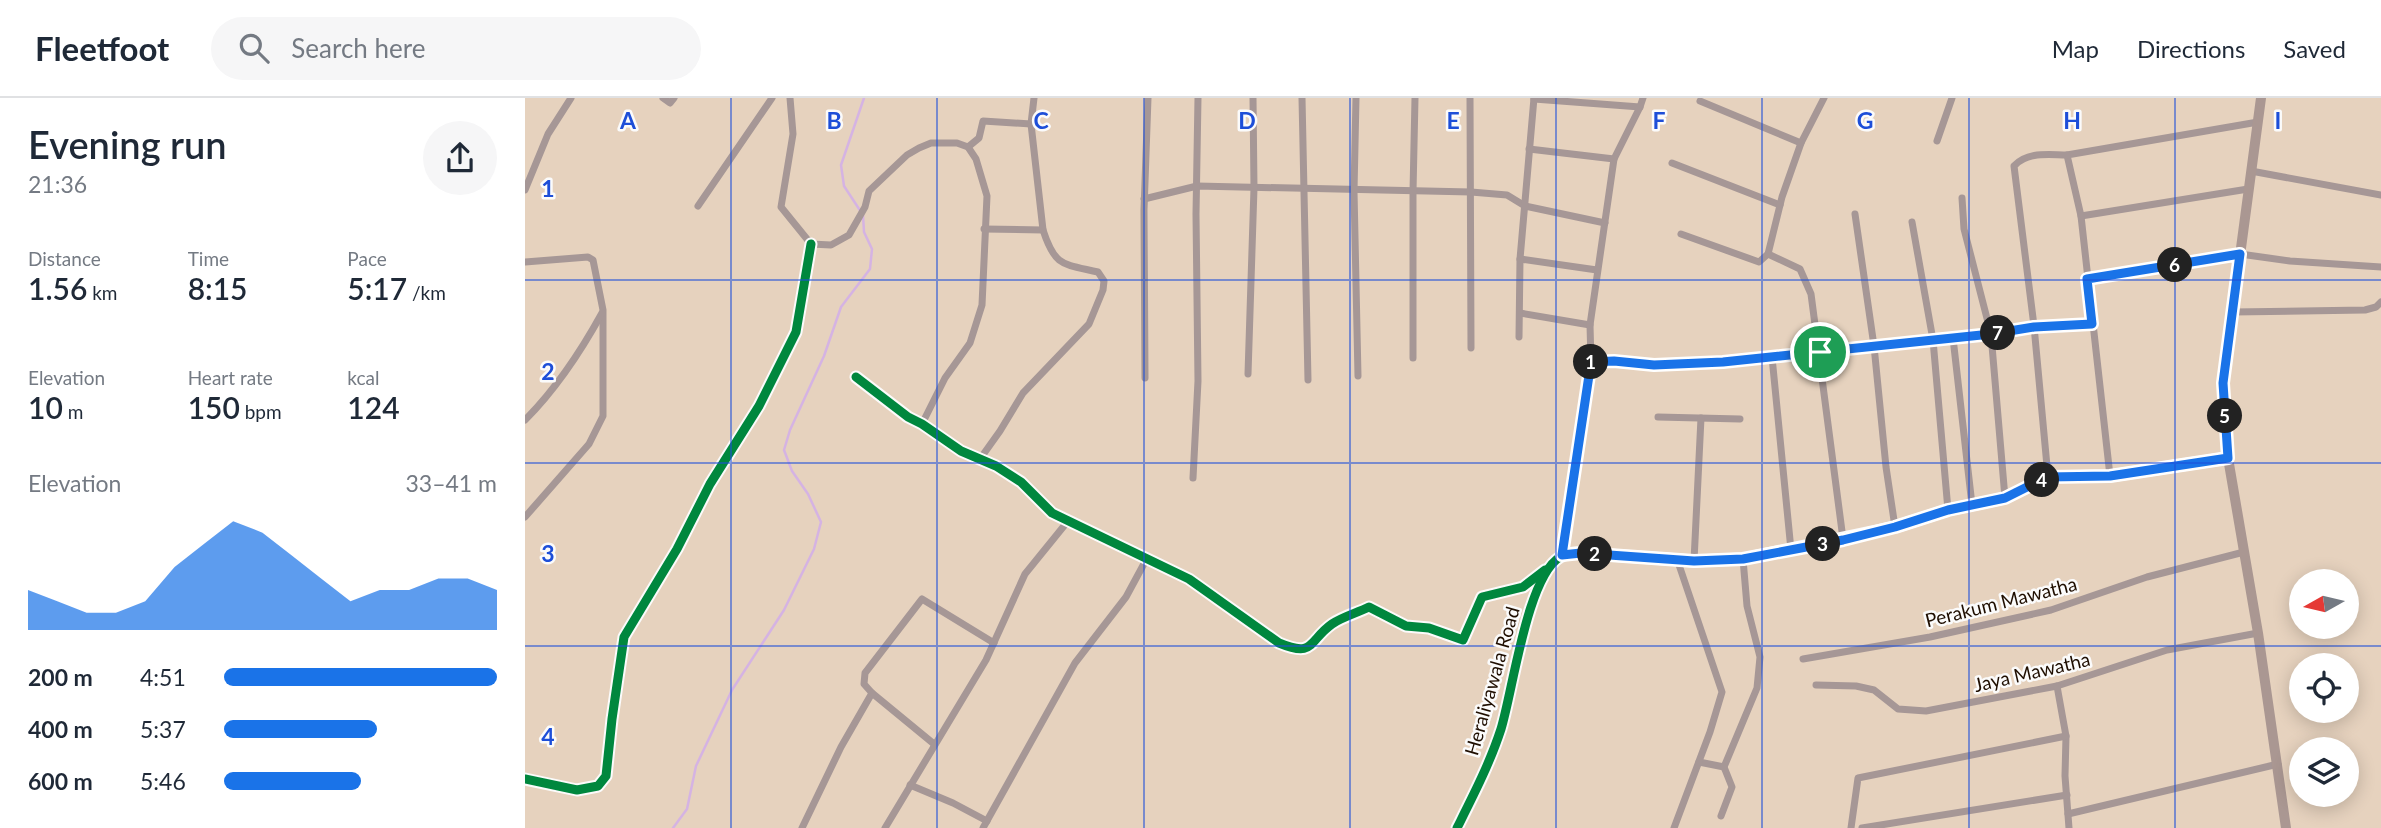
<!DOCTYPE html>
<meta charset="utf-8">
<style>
:root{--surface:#fff;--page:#f6f6f7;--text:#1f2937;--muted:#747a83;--line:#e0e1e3;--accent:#1a73e8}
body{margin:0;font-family:Lato,sans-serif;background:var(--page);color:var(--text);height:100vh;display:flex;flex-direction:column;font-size:26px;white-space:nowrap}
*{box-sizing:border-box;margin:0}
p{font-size:23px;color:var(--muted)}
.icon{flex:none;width:38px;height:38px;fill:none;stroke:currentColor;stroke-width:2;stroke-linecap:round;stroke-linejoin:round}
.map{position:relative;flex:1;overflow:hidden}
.details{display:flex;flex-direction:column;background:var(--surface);width:525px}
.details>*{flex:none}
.needle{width:46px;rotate:262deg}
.tools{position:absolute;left:1764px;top:471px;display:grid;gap:14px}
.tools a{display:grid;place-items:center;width:70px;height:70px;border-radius:50%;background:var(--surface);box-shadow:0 4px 18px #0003;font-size:35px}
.pin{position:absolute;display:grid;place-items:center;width:60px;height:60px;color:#fff;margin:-30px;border:4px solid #fff;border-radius:50%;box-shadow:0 2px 7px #0007}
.km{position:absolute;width:35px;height:35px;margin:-18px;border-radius:50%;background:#222;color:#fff;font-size:19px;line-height:35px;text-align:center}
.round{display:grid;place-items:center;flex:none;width:74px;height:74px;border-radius:37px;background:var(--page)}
.head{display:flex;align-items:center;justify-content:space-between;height:119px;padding:0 28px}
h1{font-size:38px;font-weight:600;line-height:52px}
.stats{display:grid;grid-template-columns:repeat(3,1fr);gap:10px;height:119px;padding:7px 28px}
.stats div{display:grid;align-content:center}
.stats b{font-size:30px;font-weight:600}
.stats small{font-size:19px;font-weight:400}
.stats p{font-size:19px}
.chart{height:196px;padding:14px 28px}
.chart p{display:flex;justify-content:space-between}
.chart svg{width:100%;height:126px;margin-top:7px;fill:var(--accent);opacity:.7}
ul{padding:0 28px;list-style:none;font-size:23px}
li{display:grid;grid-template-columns:112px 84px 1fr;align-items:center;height:52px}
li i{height:18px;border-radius:9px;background:var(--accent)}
header{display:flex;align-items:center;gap:42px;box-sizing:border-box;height:98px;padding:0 35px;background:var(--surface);border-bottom:2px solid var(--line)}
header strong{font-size:33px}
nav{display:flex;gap:38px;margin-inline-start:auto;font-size:24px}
.search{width:490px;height:63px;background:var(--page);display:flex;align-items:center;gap:18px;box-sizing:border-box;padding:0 24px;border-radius:38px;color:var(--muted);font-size:26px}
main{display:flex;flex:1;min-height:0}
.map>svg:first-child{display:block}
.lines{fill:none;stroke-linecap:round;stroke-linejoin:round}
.stream{stroke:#d5b3e3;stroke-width:2.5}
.minor{stroke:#a69796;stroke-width:7}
.tertiary{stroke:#a69796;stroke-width:8}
.primary{stroke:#aa9792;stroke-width:10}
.cycleway-casing{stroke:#fbfbfb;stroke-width:13}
.cycleway{stroke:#00873e;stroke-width:9}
.route-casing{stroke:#fff;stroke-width:14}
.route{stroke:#1a73e8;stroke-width:9}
.grid{fill:none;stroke:#1d4ed8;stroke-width:2;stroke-opacity:0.55}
.labels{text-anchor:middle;stroke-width:5;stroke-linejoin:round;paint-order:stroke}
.street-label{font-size:19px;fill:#1f0e00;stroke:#fbfbfb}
.grid-label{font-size:23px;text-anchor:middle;font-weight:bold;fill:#1d4ed8;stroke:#fbfbfb;stroke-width:5;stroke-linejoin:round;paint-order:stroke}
</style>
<header>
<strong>Fleetfoot</strong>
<div class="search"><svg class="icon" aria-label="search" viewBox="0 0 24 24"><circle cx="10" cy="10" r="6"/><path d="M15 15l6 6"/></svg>Search here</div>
<nav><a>Map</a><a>Directions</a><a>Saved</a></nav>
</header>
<main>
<section class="details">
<div class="head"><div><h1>Evening run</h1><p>21:36</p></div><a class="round"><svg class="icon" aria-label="share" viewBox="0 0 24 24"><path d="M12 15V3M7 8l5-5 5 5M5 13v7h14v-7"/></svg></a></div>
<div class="stats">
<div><p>Distance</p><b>1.56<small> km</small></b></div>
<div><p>Time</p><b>8:15</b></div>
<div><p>Pace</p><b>5:17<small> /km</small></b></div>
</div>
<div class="stats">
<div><p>Elevation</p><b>10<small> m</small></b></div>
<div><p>Heart rate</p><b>150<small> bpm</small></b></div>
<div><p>kcal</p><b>124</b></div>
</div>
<div class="chart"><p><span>Elevation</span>33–41 m</p>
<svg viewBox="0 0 160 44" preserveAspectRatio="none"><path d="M0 44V30L10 34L20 38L30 38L40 34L50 22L60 14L70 6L80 10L90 18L100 26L110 34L120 30L130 30L140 26L150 26L160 30V44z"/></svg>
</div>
<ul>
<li><b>200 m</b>4:51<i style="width:100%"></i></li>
<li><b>400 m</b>5:37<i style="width:56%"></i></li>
<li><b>600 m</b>5:46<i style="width:50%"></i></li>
</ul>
</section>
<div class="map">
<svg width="1856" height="730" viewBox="0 0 1856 730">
<rect width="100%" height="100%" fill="#e6d2be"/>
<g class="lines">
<path class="stream" d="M148,730L162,711L171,668L207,592L259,512L289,451L296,424L283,396L267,373L259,352L265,332L299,258L316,209L345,171L347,151L339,134L338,117L319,88L316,67L339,0"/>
<g class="minor">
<path d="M138,0L145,5L149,0"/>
<path d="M265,0L268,36L256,109L286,146"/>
<path d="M777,0L783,282"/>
<path d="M831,0L829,93L833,278"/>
<path d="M945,0L946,250"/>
<path d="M1009,1L1115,9"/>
<path d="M1175,3L1276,45"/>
<path d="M1412,43L1427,0"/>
<path d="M443,49L454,40L458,23L506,26"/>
<path d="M1004,51L1089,61"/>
<path d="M1147,65L1255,107"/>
<path d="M1726,73L1856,97"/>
<path d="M0,92L23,36L46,0"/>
<path d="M1437,100L1439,131L1466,236L1480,400"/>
<path d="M619,101L672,88L946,94L982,97L1000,108L1080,125"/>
<path d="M173,108L247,0"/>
<path d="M1330,116L1349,248L1361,369L1370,429"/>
<path d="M1556,118L1723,91"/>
<path d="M1387,124L1408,242L1423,412"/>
<path d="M459,131L518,132"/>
<path d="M1156,136L1234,164L1243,156L1257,99L1276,45L1299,0"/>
<path d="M286,146L306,147L324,137L340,109L344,93L382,57L394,50L406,45H432L443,49L451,61L462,98L457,207L445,245L420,280L397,326"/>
<path d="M1243,156L1275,171L1286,196L1318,441"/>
<path d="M995,161L1072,172"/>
<path d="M0,164L63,159L68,162L78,212V318L64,346L0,419"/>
<path d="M1562,181L1715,156L1765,163L1856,169"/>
<path d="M1708,214L1840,212L1851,209L1856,204"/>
<path d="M995,215L1065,227"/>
<path d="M994,239L995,161L1009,0"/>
<path d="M1428,240L1447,407"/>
<path d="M1247,259L1266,452"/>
<path d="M888,260V94L890,0"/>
<path d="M1066,264L1089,263L1129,267L1198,264L1466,236L1509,228L1567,226"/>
<path d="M723,276L729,90L728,0"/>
<path d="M331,279L383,319L397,326L436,353L471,368L496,384L527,415L664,481L754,545C790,560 783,543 807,526C817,519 832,515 844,509L881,528L904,530L938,542L957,499L998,489L1022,470"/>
<path d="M620,280L619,112L623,0"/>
<path d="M1133,319L1215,321"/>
<path d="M0,322C32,290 55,255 77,215"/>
<path d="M455,361L475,333L498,295L564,226L578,192L579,183L573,174C538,166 530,169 518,132L506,26L509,0"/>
<path d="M1585,378L1556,118L1542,57L1733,24"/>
<path d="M1523,379L1509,228L1489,68C1503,53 1524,57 1542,57"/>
<path d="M668,380L673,283L671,116L673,0"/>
<path d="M1037,457L1059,313L1066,264L1065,227L1089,61L1115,9L1118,0"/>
<path d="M1169,463L1176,320"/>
<path d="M1278,561L1405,539L1526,512L1622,479L1719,454"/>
<path d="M1291,587L1331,588L1349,592L1373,611L1401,613L1532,588L1642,552L1733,535"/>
<path d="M347,595L409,646"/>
<path d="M1541,638L1540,678L1544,730"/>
<path d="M1174,664L1199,669"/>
<path d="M0,681L52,692L73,688L81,678L87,621L99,539L152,451L185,386L234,308L271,234L286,146"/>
<path d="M385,687L428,705L462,723"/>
<path d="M1543,716L1753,666"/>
<path d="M1196,718L1207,689L1199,669L1232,590L1235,559L1222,508L1218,461"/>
<path d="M277,730L316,649L347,595L339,586L340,575L397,501L469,545"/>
<path d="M360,730L461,562L500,476L543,423"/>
<path d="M458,730L550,565L601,499L621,462"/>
<path d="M1149,730L1185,634L1197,594L1152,461"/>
<path d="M1326,730L1333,680L1541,638L1532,588"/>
<path d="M1337,730L1542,697"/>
</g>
<path class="tertiary" d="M932,730C948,698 965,665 976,631C988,592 1002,479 1035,459C1041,455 1049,455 1056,455L1169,463L1218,461L1370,429L1423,412L1480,400L1523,379L1585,378L1703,360"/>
<path class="primary" d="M1736,0L1698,285L1703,360L1733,535L1761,730"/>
<g class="cycleway-casing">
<g id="cycleway">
<path d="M331,279L383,319L397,326L436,353L471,368L496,384L527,415L664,481L754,545C790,560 783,543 807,526C817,519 832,515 844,509L881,528L904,530L938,542L957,499L998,489L1020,472"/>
<path d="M0,681L52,692L73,688L81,678L87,621L99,539L152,451L185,386L234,308L271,234L286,146"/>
<path d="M932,730C948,698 965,665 976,631C988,592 1002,479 1035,459C1041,455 1049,455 1056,455L1169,463L1218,461L1370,429L1423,412L1480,400L1523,379L1585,378L1703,360"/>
</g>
</g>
<use href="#cycleway" class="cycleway"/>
</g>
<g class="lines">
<g class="route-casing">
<path id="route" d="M1715,156L1698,285L1703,360L1585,378L1522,379L1480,400L1423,412L1370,429L1318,442L1218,461L1169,463L1056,455L1037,457L1066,264L1089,263L1129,267L1198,264L1466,236L1509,229L1567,226L1562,181Z"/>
</g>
<use href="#route" class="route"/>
</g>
<path class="grid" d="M206,0V730M412,0V730M619,0V730M825,0V730M1031,0V730M1237,0V730M1444,0V730M1650,0V730M0,182H1856M0,365H1856M0,548H1856"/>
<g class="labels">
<g class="street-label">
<text transform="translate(1476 504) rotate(-14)" y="7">Perakum Mawatha</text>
<text transform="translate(1507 574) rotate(-13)" y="7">Jaya Mawatha</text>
<text transform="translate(967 583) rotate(-74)" y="7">Heraliyawala Road</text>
</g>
</g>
<g class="grid-label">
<text x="103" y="31">A</text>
<text x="309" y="31">B</text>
<text x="516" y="31">C</text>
<text x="722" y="31">D</text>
<text x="928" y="31">E</text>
<text x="1134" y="31">F</text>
<text x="1340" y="31">G</text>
<text x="1547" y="31">H</text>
<text x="1753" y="31">I</text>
<text x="23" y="99">1</text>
<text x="23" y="282">2</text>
<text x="23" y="464">3</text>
<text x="23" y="647">4</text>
</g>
</svg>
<div class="tools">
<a><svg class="needle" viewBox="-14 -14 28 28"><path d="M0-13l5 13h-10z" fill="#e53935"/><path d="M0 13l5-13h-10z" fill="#747a83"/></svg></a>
<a><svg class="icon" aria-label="locate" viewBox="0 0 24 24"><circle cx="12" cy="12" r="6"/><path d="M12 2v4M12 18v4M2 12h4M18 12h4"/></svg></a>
<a><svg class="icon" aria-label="layers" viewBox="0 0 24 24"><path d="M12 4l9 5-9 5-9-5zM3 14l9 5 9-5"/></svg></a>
</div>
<div class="pin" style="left:1295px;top:254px;background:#1e9e55"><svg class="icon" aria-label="arrive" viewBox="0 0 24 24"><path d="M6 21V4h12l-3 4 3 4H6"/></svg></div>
<b class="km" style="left:1066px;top:264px">1</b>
<b class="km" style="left:1070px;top:456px">2</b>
<b class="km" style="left:1298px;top:446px">3</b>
<b class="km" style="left:1517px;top:382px">4</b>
<b class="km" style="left:1700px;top:318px">5</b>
<b class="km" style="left:1650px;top:167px">6</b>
<b class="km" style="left:1473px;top:235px">7</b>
</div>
</main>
